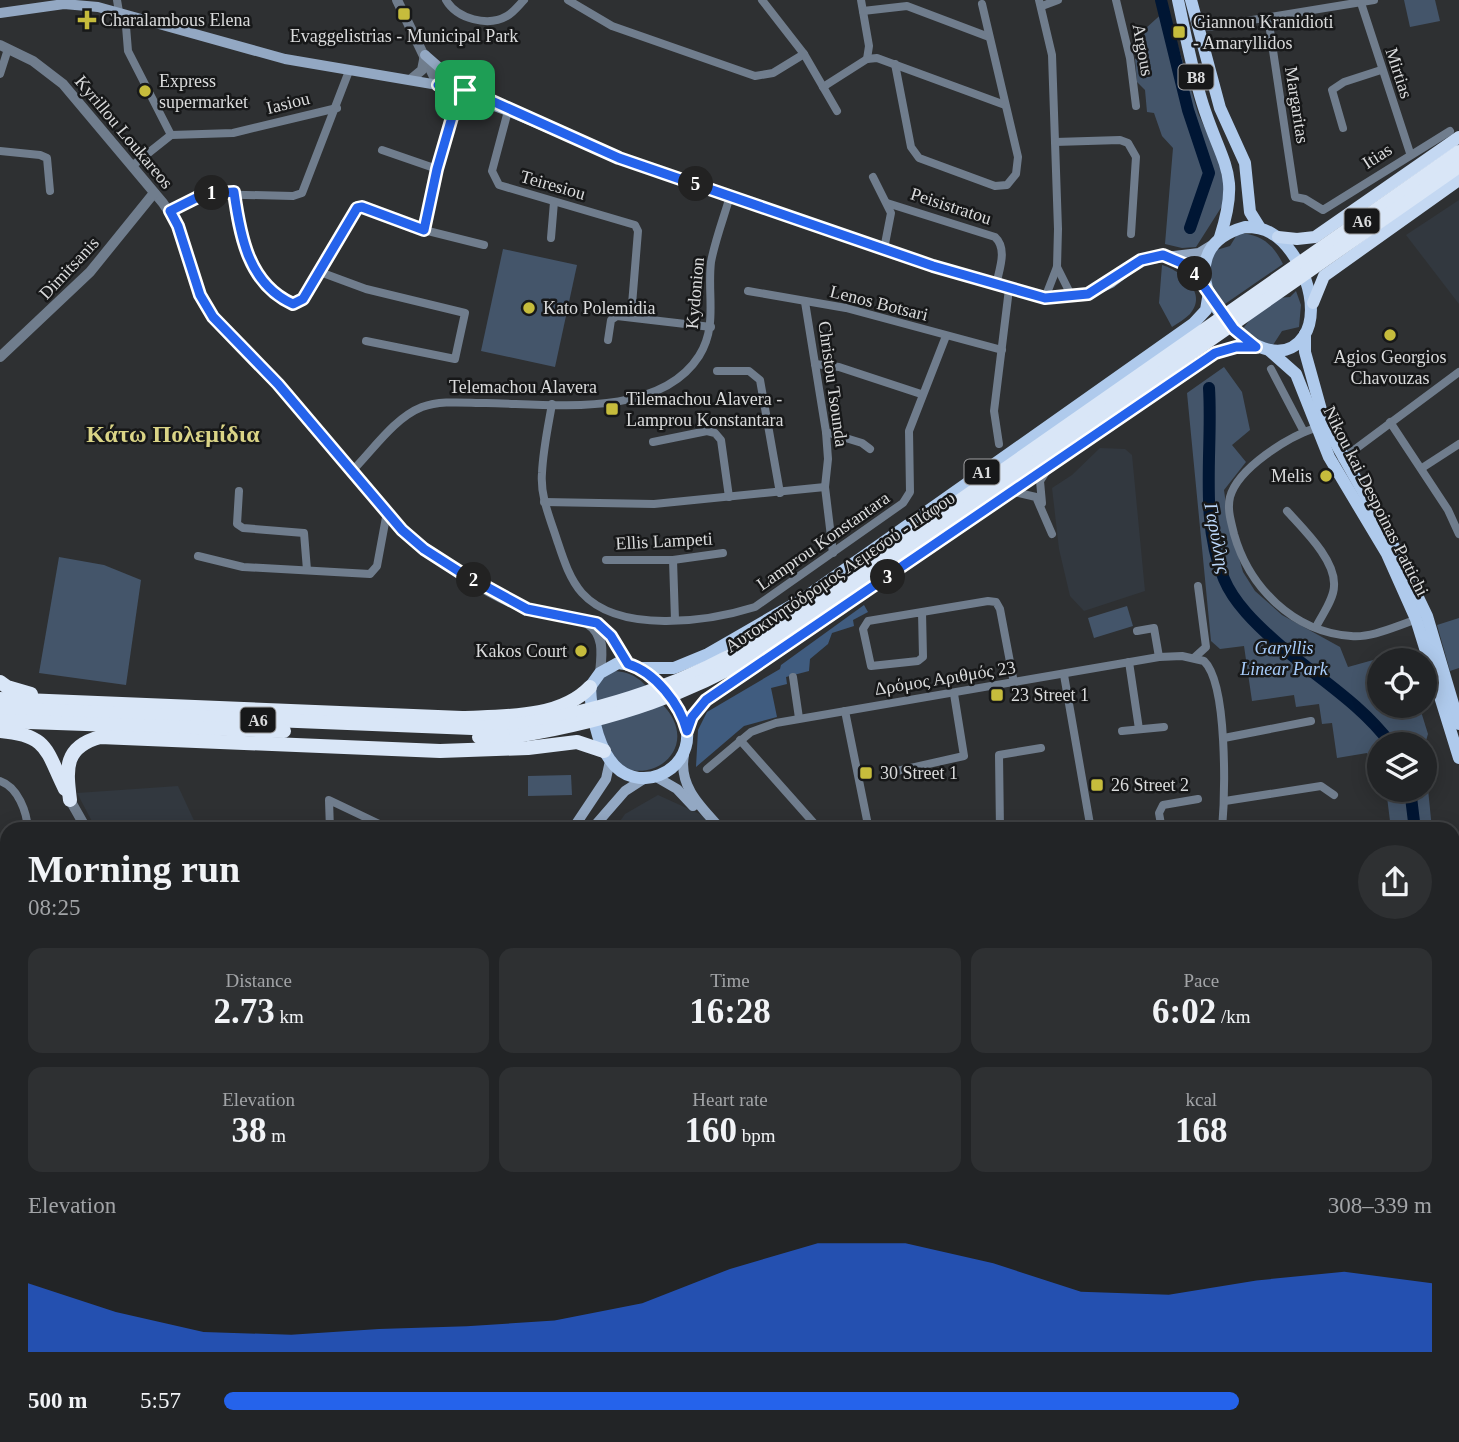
<!DOCTYPE html>
<meta charset="utf-8">
<style>
:root{--surface:#222426;--page:#2e3032;--text:#f1f3f6;--muted:#a2a4a7;--line:#3f4143;--accent:#2563eb}
body{margin:0;font-family:Georgia,serif;background:var(--page);color:var(--text);height:100vh;display:flex;flex-direction:column;font-size:26px;white-space:nowrap}
*{box-sizing:border-box;margin:0}
p{font-size:23px;color:var(--muted)}
.icon{flex:none;width:38px;height:38px;fill:none;stroke:currentColor;stroke-width:2;stroke-linecap:round;stroke-linejoin:round}
.map{position:relative;flex:1;overflow:hidden}
.panel{position:absolute;left:0px;top:822px;width:1460px;height:620px;display:flex;flex-direction:column;background:var(--surface);border-radius:21px 21px 0 0;box-shadow:0 4px 18px #0003,0 0 0 2px var(--line)}
.panel>*{flex:none}
.tools{position:absolute;left:1367px;top:648px;display:grid;gap:14px}
.tools a{display:grid;place-items:center;width:70px;height:70px;border-radius:50%;background:var(--surface);box-shadow:0 4px 18px #0003,0 0 0 2px var(--line);font-size:35px}
.pin{position:absolute;display:grid;place-items:center;width:60px;height:60px;color:#fff;margin:-30px;border-radius:14px;box-shadow:0 4px 10px #0006}
.km{position:absolute;width:35px;height:35px;margin:-18px;border-radius:50%;background:#222;color:#fff;font-size:19px;line-height:35px;text-align:center}
.round{display:grid;place-items:center;flex:none;width:74px;height:74px;border-radius:37px;background:var(--page)}
.headline{display:flex;align-items:center;justify-content:space-between;height:119px;padding:0 28px}
h1{font-size:38px;font-weight:700;line-height:52px}
.figures{display:grid;grid-template-columns:repeat(3,1fr);gap:10px;height:119px;padding:7px 28px}
.figures div{display:grid;align-content:center;border-radius:14px;background:var(--page);text-align:center}
.figures b{font-size:35px;font-weight:700}
.figures small{font-size:19px;font-weight:400}
.figures p{font-size:19px}
.chart{height:196px;padding:14px 28px}
.chart p{display:flex;justify-content:space-between}
.chart svg{width:100%;height:126px;margin-top:7px;fill:var(--accent);opacity:.7}
ul{padding:0 28px;list-style:none;font-size:23px}
li{display:grid;grid-template-columns:112px 84px 1fr;align-items:center;height:52px}
li i{height:18px;border-radius:9px;background:var(--accent)}
.map>svg:first-child{display:block}
.built{fill:#32383f}
.green{fill:#44556a}
.forest{fill:#405c7f}
.lines{fill:none;stroke-linecap:round;stroke-linejoin:round}
.river{stroke:#001634;stroke-width:12}
.minor{stroke:#707d8d;stroke-width:8}
.tertiary{stroke:#707d8d;stroke-width:10}
.secondary{stroke:#93a8c3;stroke-width:10}
.primary{stroke:#afcaec;stroke-width:12}
.trunk{stroke:#c4d8f2;stroke-width:12}
.motorway{stroke:#d9e6f7;stroke-width:14}
.motorway-bridge{stroke:#d9e6f7;stroke-width:14}
.route-casing{stroke:#fff;stroke-width:14}
.route{stroke:#2563eb;stroke-width:9}
.poi-dot{fill:#c6bc3c;stroke:#171819;stroke-width:2.5}
.labels{text-anchor:middle;stroke-width:5;stroke-linejoin:round;paint-order:stroke}
.shield{fill:#171819;stroke:#a0a0a2;stroke-width:2}
.shield-label{font-size:16px;font-weight:bold;fill:#dadbdc}
.poi-label{font-size:18px;fill:#dadbdc;stroke:#171819;text-anchor:start}
.street-label{font-size:18px;fill:#dadbdc;stroke:#171819}
.park-label{font-size:18px;font-style:italic;fill:#a7ccfb;stroke:#171819}
.water-label{font-size:19px;font-style:italic;fill:#bbd7fa;stroke:#171819}
.district-label{font-size:24px;font-weight:bold;fill:#dad486;stroke:#171819}
</style>
<div class="map">
<svg width="1459" height="1442" viewBox="0 0 1459 1442">
<rect width="100%" height="100%" fill="#2e3032"/>
<g class="built">
<path d="M1459,200V304L1406,235Z"/>
<path d="M1100,448L1125,449L1132,455L1145,591L1084,611L1070,596L1059,549L1052,488L1072,475Z"/>
<path d="M178,786L198,829H96L77,793Z"/>
<path d="M658,795L702,815L715,830H614L625,814Z"/>
<path d="M569,1435H692L682,1442H573Z"/>
</g>
<g class="green">
<path d="M1404,0H1435L1440,21L1410,27Z"/>
<path d="M1167,9L1198,113L1219,160L1223,181L1224,203L1196,247L1182,248L1165,244L1173,148L1162,136L1154,113L1147,112L1145,90L1137,82L1135,59L1142,56L1145,29Z"/>
<path d="M1238,233C1261,234 1273,244 1283,264L1222,306C1212,292 1206,268 1213,251L1230,246Z"/>
<path d="M503,249L577,265L555,367L481,351Z"/>
<path d="M1162,265C1180,270 1209,293 1190,314C1185,319 1178,323 1172,327L1159,303Z"/>
<path d="M1296,291L1301,305L1299,327L1282,331L1273,345L1262,344L1241,331L1255,313L1278,298L1290,297Z"/>
<path d="M1224,367L1242,392L1250,430L1232,445L1246,462L1224,490L1228,519L1243,572L1255,591L1282,615L1340,647L1348,667L1384,657L1385,660H1379V705H1419L1428,734L1425,744H1379V775L1367,753L1337,758L1332,723L1322,724L1319,704L1296,707L1294,695L1252,701L1244,646L1220,649L1211,641L1187,393Z"/>
<path d="M59,557L104,565L141,580L126,685L39,673Z"/>
<path d="M1127,606L1133,626L1094,638L1088,618Z"/>
<path d="M1459,618V668L1450,671L1437,625Z"/>
<path d="M614,671C633,672 642,680 653,694C660,702 669,710 673,719C695,764 627,793 606,749C599,733 597,709 594,692L604,675Z"/>
<path d="M1425,759L1432,829H1391L1386,789H1424Z"/>
<path d="M571,775L572,795L528,796V776Z"/>
</g>
<path class="forest" d="M864,605L868,612L853,620L854,626L832,633L828,644L810,659L809,671L786,677L787,684L771,688L777,717L744,726L696,767L698,730L707,712L780,669L781,665Z"/>
<g class="lines">
<g class="river">
<path d="M1161,0L1188,110L1209,173L1190,228"/>
<path d="M1209,388C1213,450 1199,520 1224,579C1234,603 1256,624 1275,641C1313,675 1360,702 1391,744"/>
<path d="M1410,789L1415,830"/>
<path d="M1452,1105L1459,1112"/>
<path d="M1208,1442L1212,1435"/>
</g>
<g class="minor">
<path d="M117,0L119,12"/>
<path d="M446,0C457,19 488,27 507,16C514,12 519,5 524,0"/>
<path d="M568,0L612,26L755,76L773,73L804,54"/>
<path d="M762,0L804,54L837,111"/>
<path d="M861,0L869,46L867,59"/>
<path d="M1039,0L1052,55L1058,229L1057,267L1045,298"/>
<path d="M1116,0L1130,58L1136,106"/>
<path d="M1361,3L1410,153"/>
<path d="M1042,6L1058,0"/>
<path d="M863,11L907,6L989,37"/>
<path d="M125,14L128,51L171,135"/>
<path d="M1268,17L1295,197L1305,199L1323,210L1450,131"/>
<path d="M1197,24L1209,27L1374,0"/>
<path d="M895,64L911,147L919,158L995,186L1007,185L1016,174L1018,157L982,4"/>
<path d="M0,74L8,49"/>
<path d="M823,87L867,59L877,58L1005,105"/>
<path d="M508,111L492,171L499,185L635,225L638,231L631,317"/>
<path d="M1343,128L1332,90L1344,82L1381,70"/>
<path d="M1055,142L1120,140L1128,143L1136,157L1131,234"/>
<path d="M382,150L437,169"/>
<path d="M0,151L40,155L47,158L50,191"/>
<path d="M132,166L171,135L233,133L337,108"/>
<path d="M873,177L891,213L884,249"/>
<path d="M234,192C240,235 248,285 293,304L303,299L357,208L424,230L484,245"/>
<path d="M887,203L995,237C1008,249 999,270 996,285"/>
<path d="M170,211L204,194L293,196L302,193L349,71"/>
<path d="M424,230L459,93"/>
<path d="M551,238L554,202"/>
<path d="M1057,267L1072,297"/>
<path d="M320,272L366,289L465,313L455,359L366,341"/>
<path d="M748,291L846,308L1002,350"/>
<path d="M805,302L826,432L828,459L825,487L833,553"/>
<path d="M608,340L611,320L617,316L711,327"/>
<path d="M815,364L839,367L921,394"/>
<path d="M1271,369L1304,432"/>
<path d="M717,371H749L760,380L780,493"/>
<path d="M552,404C548,427 543,450 542,473C540,496 550,518 557,540C563,558 569,578 582,593C619,634 707,622 755,607L903,503L910,492L909,431L946,336"/>
<path d="M1390,422L1448,510L1459,534"/>
<path d="M1315,428C1288,437 1238,468 1230,497C1227,510 1231,521 1234,534C1249,587 1293,632 1351,636C1373,638 1398,625 1418,619"/>
<path d="M826,432L862,443L870,449"/>
<path d="M653,442L707,431L715,433L721,440L729,497"/>
<path d="M999,444L994,411L1009,289"/>
<path d="M1342,459L1459,372"/>
<path d="M1422,468L1459,444"/>
<path d="M352,471C373,450 394,418 422,407C442,400 465,403 486,403C551,404 659,419 699,356C718,326 707,295 711,262C715,240 724,217 730,196"/>
<path d="M239,491L237,524L243,528L304,533L307,570"/>
<path d="M1014,492L1036,497L1052,534"/>
<path d="M544,502L654,504L825,487"/>
<path d="M1042,503L1040,481L1047,470"/>
<path d="M1287,511C1303,529 1336,560 1334,586C1334,599 1322,615 1316,627"/>
<path d="M198,556L243,567L370,574L377,566L387,512"/>
<path d="M606,560H673L723,553"/>
<path d="M673,560L675,620"/>
<path d="M922,612L923,657L918,661L871,666L863,629L868,621L988,601L996,602L1000,609L1014,683"/>
<path d="M1137,631L1154,628L1159,657"/>
<path d="M1195,657L1206,647L1198,586"/>
<path d="M1129,662L1139,729"/>
<path d="M1064,675L1091,830"/>
<path d="M793,677L799,718"/>
<path d="M845,711L869,830"/>
<path d="M1122,731L1164,727"/>
<path d="M1224,738L1311,721"/>
<path d="M740,740L820,830"/>
<path d="M707,769L751,732L776,723L1159,657L1182,656L1204,661C1228,684 1225,795 1222,830"/>
<path d="M897,771L964,756L954,694"/>
<path d="M0,781C18,787 27,812 28,830"/>
<path d="M1225,801L1321,786L1334,795"/>
<path d="M330,830L329,800L392,830"/>
<path d="M1000,830L999,755L1041,748"/>
<path d="M1162,830L1159,813L1163,805L1198,799"/>
<path d="M1459,961L1453,983L1459,1023"/>
<path d="M0,969H7"/>
<path d="M0,1044H7"/>
<path d="M1452,1121L1459,1126"/>
<path d="M0,1125H7"/>
<path d="M1452,1169L1459,1153"/>
<path d="M1452,1192L1459,1195"/>
<path d="M1452,1251L1459,1260"/>
<path d="M33,1435V1442"/>
<path d="M125,1435L127,1442"/>
<path d="M185,1435L186,1442"/>
<path d="M251,1435L253,1442"/>
<path d="M409,1435L413,1442"/>
<path d="M561,1435L564,1442"/>
<path d="M727,1435L733,1442"/>
<path d="M1022,1435L1028,1442"/>
<path d="M1108,1435L1116,1442"/>
<path d="M1429,1435L1430,1442"/>
<path d="M922,1439L938,1442"/>
<path d="M342,1442V1435"/>
<path d="M688,1442L698,1435"/>
<path d="M816,1442L822,1435"/>
<path d="M991,1442L998,1435"/>
<path d="M1066,1442L1073,1435"/>
<path d="M1173,1442L1175,1435"/>
<path d="M1401,1442L1410,1435"/>
</g>
<g class="tertiary">
<path d="M397,0L438,85"/>
<path d="M0,45L33,61L63,84L163,203L178,226L200,294L213,317L278,384L402,530C432,557 492,599 531,610C549,616 585,616 600,625C613,633 618,652 628,664"/>
<path d="M410,80L422,70L425,55"/>
<path d="M0,357L90,272L154,193"/>
<path d="M587,623C605,634 602,654 600,673"/>
<path d="M70,800L87,830"/>
<path d="M1452,1334L1459,1330"/>
<path d="M481,1435L486,1442"/>
<path d="M1285,1442L1296,1435"/>
</g>
<g class="secondary">
<path d="M0,13L64,4L98,7L285,59L438,85L508,111L619,158L947,270L1045,298L1088,294L1111,283L1141,260L1199,253L1212,245"/>
<path d="M425,55L465,90"/>
<path d="M1169,257L1184,264L1206,285"/>
<path d="M684,755C678,787 702,808 722,830"/>
<path d="M658,778L677,789L693,806"/>
<path d="M572,830L606,779L610,761"/>
<path d="M591,830L625,791L645,778"/>
<path d="M1244,1435L1248,1442"/>
<path d="M362,1442V1435"/>
<path d="M377,1442L378,1435"/>
</g>
<g class="primary">
<path d="M1178,0C1186,37 1193,76 1205,111C1224,167 1240,175 1220,237"/>
<path d="M1191,0L1220,108L1245,163L1250,212L1260,228"/>
<path d="M1245,227C1255,227 1263,228 1271,233C1300,249 1323,307 1304,336C1264,396 1142,255 1245,227Z"/>
<path d="M1305,334V352L1325,424L1393,545L1427,616L1459,724"/>
<path d="M1270,351L1296,374L1329,457L1387,554L1416,619L1459,758"/>
<path d="M618,663C641,665 652,676 666,694C674,705 686,717 687,731C691,774 635,796 610,760C596,741 591,710 590,687L600,673Z"/>
<path d="M643,668H674L708,654L803,599L1193,324L1206,310L1209,292"/>
<path d="M687,731L692,717L706,700L1215,353L1236,347H1256"/>
<path d="M1452,947L1459,945"/>
<path d="M1452,961L1459,958"/>
<path d="M904,1442L911,1435"/>
<path d="M919,1442L925,1435"/>
</g>
<g class="trunk">
<path d="M1278,237L1297,239L1315,237L1459,137"/>
<path d="M1313,303L1324,276L1459,180"/>
</g>
<g class="motorway">
<path d="M0,682L7,687L31,694"/>
<path d="M0,699L462,718C503,716 560,719 590,687"/>
<path d="M0,709L472,728L516,725"/>
<path d="M0,721L284,731"/>
<path d="M0,731C49,735 46,751 65,789"/>
<path d="M479,737L516,736"/>
<path d="M70,800C66,768 64,747 100,737L440,751L528,748L577,742L604,751"/>
</g>
<g class="motorway-bridge">
<path d="M516,725C611,709 686,684 768,635L1459,152"/>
<path d="M516,736C614,720 691,694 775,643L1459,166"/>
</g>
</g>
<g class="lines">
<g class="route-casing">
<path id="route" d="M445,84L483,97L619,158L933,266L1045,298L1088,294L1141,260L1163,255L1184,264L1196,275L1234,329L1256,347H1236L1215,353L706,700L692,717L687,731C680,704 655,672 628,664L611,636L597,623L527,609L463,574L424,549L402,530L278,384L213,317L200,295L178,226L170,211L204,194L234,192C240,235 248,284 293,304L303,299L357,208L362,207L424,230L437,169L459,93L438,85Z"/>
</g>
<use href="#route" class="route"/>
</g>
<g class="poi-dot">
<rect x="397" y="7" width="14" height="14" rx="3.5"/>
<path d="M83.5 9.5h7v7h7v7h-7v7h-7v-7h-7v-7h7z"/>
<rect x="1172" y="25" width="14" height="14" rx="3.5"/>
<circle cx="145" cy="91" r="7"/>
<circle cx="529" cy="308" r="7"/>
<circle cx="1390" cy="335" r="7"/>
<rect x="605" y="402" width="14" height="14" rx="3.5"/>
<circle cx="1326" cy="476" r="7"/>
<circle cx="581" cy="651" r="7"/>
<rect x="990" y="688" width="14" height="14" rx="3.5"/>
<rect x="859" y="766" width="14" height="14" rx="3.5"/>
<rect x="1090" y="778" width="14" height="14" rx="3.5"/>
</g>
<g class="labels">
<g class="shield">
<rect x="1178.5" y="64.5" width="35" height="25" rx="5"/>
<rect x="1344.5" y="208.5" width="35" height="25" rx="5"/>
<rect x="964.5" y="459.5" width="35" height="25" rx="5"/>
<rect x="240.5" y="707.5" width="35" height="25" rx="5"/>
</g>
<g class="shield-label">
<text x="1196" y="83">B8</text>
<text x="1362" y="227">A6</text>
<text x="982" y="478">A1</text>
<text x="258" y="726">A6</text>
</g>
<g class="poi-label">
<text x="101" y="26">Charalambous Elena</text>
<text x="1193" y="28">Giannou Kranidioti<tspan x="1193" dy="21">- Amaryllidos</tspan></text>
<text x="404" y="42" text-anchor="middle">Evaggelistrias - Municipal Park</text>
<text x="159" y="87">Express<tspan x="159" dy="21">supermarket</tspan></text>
<text x="543" y="314">Kato Polemidia</text>
<text x="1390" y="363" text-anchor="middle">Agios Georgios<tspan x="1390" dy="21">Chavouzas</tspan></text>
<text x="626" y="405">Tilemachou Alavera -<tspan x="626" dy="21">Lamprou Konstantara</tspan></text>
<text x="1312" y="482" text-anchor="end">Melis</text>
<text x="567" y="657" text-anchor="end">Kakos Court</text>
<text x="1011" y="701">23 Street 1</text>
<text x="880" y="779">30 Street 1</text>
<text x="1111" y="791">26 Street 2</text>
</g>
<g class="street-label">
<text transform="translate(1143 50) rotate(80)" y="6">Argous</text>
<text transform="translate(1399 73) rotate(72)" y="6">Mirtias</text>
<text transform="translate(288 103) rotate(-14)" y="6">Iasiou</text>
<text transform="translate(1297 105) rotate(81)" y="6">Margaritas</text>
<text transform="translate(124 132) rotate(50)" y="6">Kyrillou Loukareos</text>
<text transform="translate(1377 156) rotate(-33)" y="6">Itias</text>
<text transform="translate(553 185) rotate(16)" y="6">Teiresiou</text>
<text transform="translate(951 206) rotate(18)" y="6">Peisistratou</text>
<text transform="translate(69 268) rotate(-47)" y="6">Dimitsanis</text>
<text transform="translate(695 293) rotate(-85)" y="6">Kydonion</text>
<text transform="translate(879 303) rotate(14)" y="6">Lenos Botsari</text>
<text transform="translate(833 384) rotate(82)" y="6">Christou Tsounda</text>
<text x="523" y="393">Telemachou Alavera</text>
<text transform="translate(1376 501) rotate(63)" y="6">Nikou kai Despoinas Pattichi</text>
<text transform="translate(664 541) rotate(-3)" y="6">Ellis Lampeti</text>
<text transform="translate(823 541) rotate(-35)" y="6">Lamprou Konstantara</text>
<text transform="translate(840 572) rotate(-34)" y="6">Αυτοκινητόδρομος Λεμεσού - Πάφου</text>
<text transform="translate(945 678) rotate(-9)" y="6">Δρόμος Αριθμός 23</text>
</g>
<g class="park-label">
<text x="1284" y="654">Garyllis<tspan x="1284" dy="21">Linear Park</tspan></text>
</g>
<g class="water-label">
<text transform="translate(1218 538) rotate(79)" y="7">Γαρύλλης</text>
</g>
<g class="district-label">
<text x="173" y="442">Κάτω Πολεμίδια</text>
</g>
</g>
</svg>
<div class="tools">
<a><svg class="icon" aria-label="locate" viewBox="0 0 24 24"><circle cx="12" cy="12" r="6"/><path d="M12 2v4M12 18v4M2 12h4M18 12h4"/></svg></a>
<a><svg class="icon" aria-label="layers" viewBox="0 0 24 24"><path d="M12 4l9 5-9 5-9-5zM3 14l9 5 9-5"/></svg></a>
</div>
<div class="pin" style="left:465px;top:90px;background:#1e9e55"><svg class="icon" aria-label="arrive" viewBox="0 0 24 24"><path d="M6 21V4h12l-3 4 3 4H6"/></svg></div>
<b class="km" style="left:212px;top:193px">1</b>
<b class="km" style="left:474px;top:580px">2</b>
<b class="km" style="left:888px;top:577px">3</b>
<b class="km" style="left:1195px;top:274px">4</b>
<b class="km" style="left:696px;top:184px">5</b>
<section class="panel">
<div class="headline"><div><h1>Morning run</h1><p>08:25</p></div><a class="round"><svg class="icon" aria-label="share" viewBox="0 0 24 24"><path d="M12 15V3M7 8l5-5 5 5M5 13v7h14v-7"/></svg></a></div>
<div class="figures">
<div><p>Distance</p><b>2.73<small> km</small></b></div>
<div><p>Time</p><b>16:28</b></div>
<div><p>Pace</p><b>6:02<small> /km</small></b></div>
</div>
<div class="figures">
<div><p>Elevation</p><b>38<small> m</small></b></div>
<div><p>Heart rate</p><b>160<small> bpm</small></b></div>
<div><p>kcal</p><b>168</b></div>
</div>
<div class="chart"><p><span>Elevation</span>308–339 m</p>
<svg viewBox="0 0 160 44" preserveAspectRatio="none"><path d="M0 44V20L10 30L20 37L30 38L40 36L50 35L60 33L70 27L80 15L90 6L100 6L110 13L120 23L130 24L140 19L150 16L160 20V44z"/></svg>
</div>
<ul>
<li><b>500 m</b>5:57<i style="width:84%"></i></li>
</ul>
</section>
</div>
